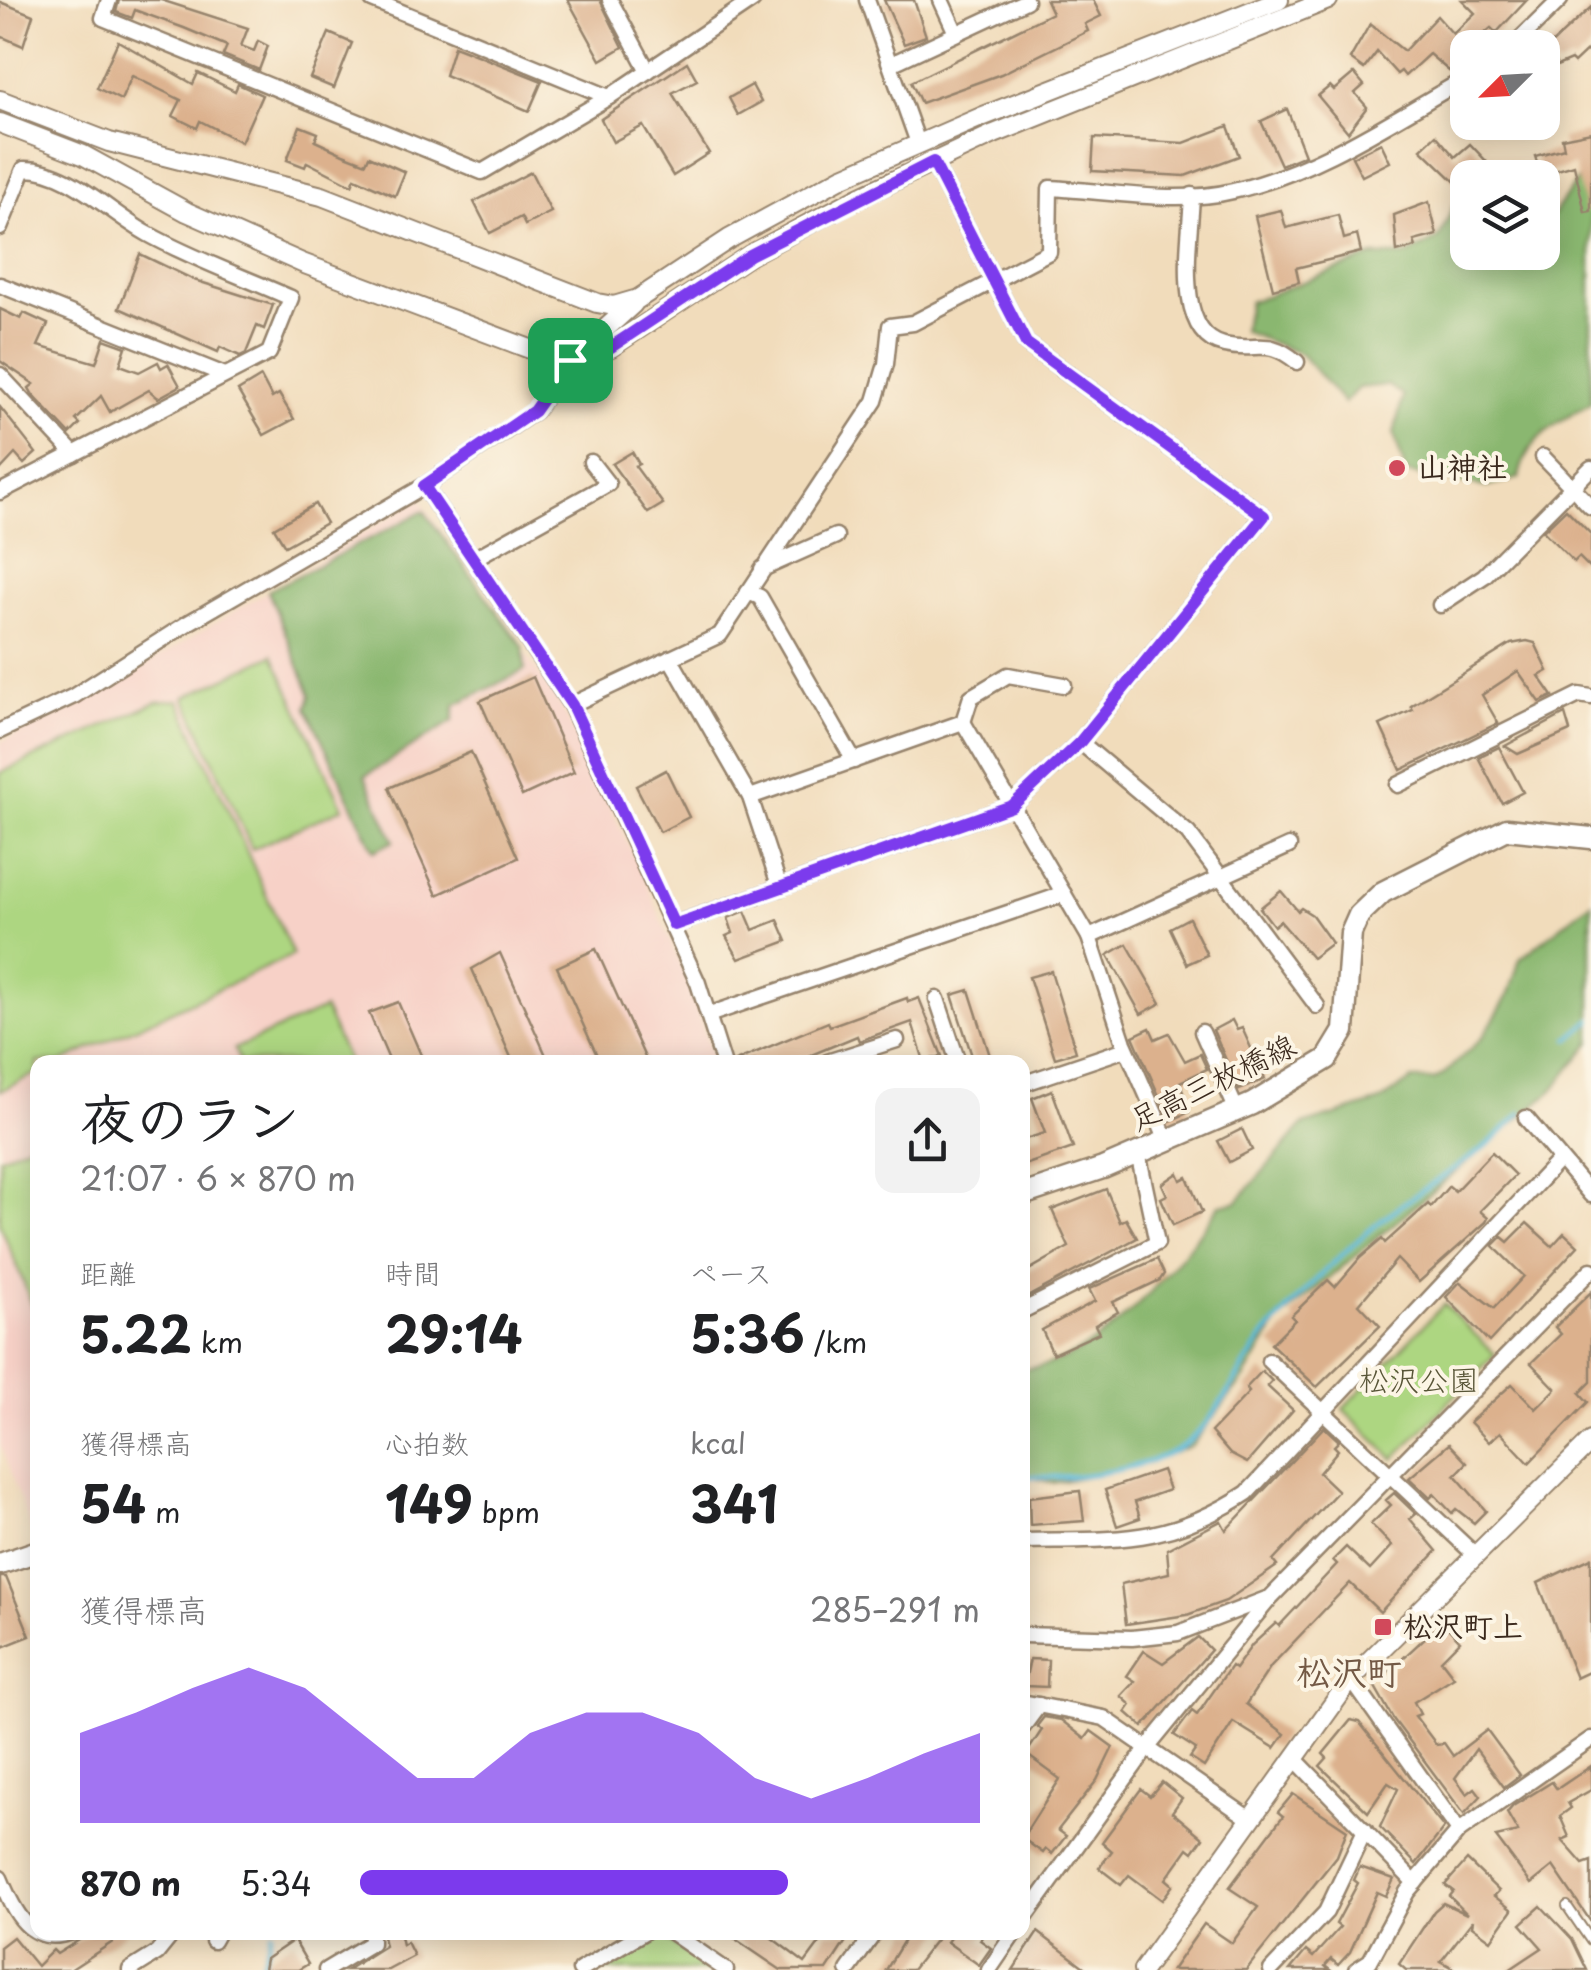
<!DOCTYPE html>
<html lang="ja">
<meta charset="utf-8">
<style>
:root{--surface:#fff;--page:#f2f2f2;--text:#202124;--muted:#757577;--accent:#7c3aed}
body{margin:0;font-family:"Playpen Sans","Klee One",sans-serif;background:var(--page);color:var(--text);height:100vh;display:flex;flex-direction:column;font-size:38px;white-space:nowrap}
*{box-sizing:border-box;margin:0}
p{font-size:32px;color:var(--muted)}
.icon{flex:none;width:55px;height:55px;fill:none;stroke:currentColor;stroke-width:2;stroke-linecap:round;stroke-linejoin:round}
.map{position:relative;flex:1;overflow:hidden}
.panel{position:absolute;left:30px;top:1055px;width:1000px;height:885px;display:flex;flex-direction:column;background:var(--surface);border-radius:20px;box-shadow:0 5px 25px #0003}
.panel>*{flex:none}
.needle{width:65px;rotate:246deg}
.fabs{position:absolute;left:1450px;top:30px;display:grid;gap:20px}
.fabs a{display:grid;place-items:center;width:110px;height:110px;border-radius:20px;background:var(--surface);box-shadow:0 5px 25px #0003;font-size:50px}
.pin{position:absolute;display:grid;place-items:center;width:85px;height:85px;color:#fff;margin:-42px;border-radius:20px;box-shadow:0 5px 15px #0006}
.round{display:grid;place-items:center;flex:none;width:105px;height:105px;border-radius:20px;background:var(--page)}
.overview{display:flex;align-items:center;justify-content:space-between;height:170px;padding:0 50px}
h1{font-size:55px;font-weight:700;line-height:75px}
.figures{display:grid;grid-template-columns:repeat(3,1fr);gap:15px;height:170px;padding:10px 50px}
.figures div{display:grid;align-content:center}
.figures b{font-size:50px;font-weight:700}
.figures small{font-size:28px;font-weight:400}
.figures p{font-size:28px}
.chart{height:280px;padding:20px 50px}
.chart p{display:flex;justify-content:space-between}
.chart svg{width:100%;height:180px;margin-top:10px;fill:var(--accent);opacity:.7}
ul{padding:0 50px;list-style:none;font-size:32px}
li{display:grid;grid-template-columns:160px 120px 1fr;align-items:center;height:75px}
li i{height:25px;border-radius:12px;background:var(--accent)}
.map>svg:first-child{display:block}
.built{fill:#f7d1c7}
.green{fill:#add681;stroke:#748050;stroke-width:2.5}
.forest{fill:#8ab76f;stroke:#627046;stroke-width:2.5}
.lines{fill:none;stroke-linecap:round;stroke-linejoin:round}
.stream{stroke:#5ab8d8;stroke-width:5}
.building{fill:#dcb18d}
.service-casing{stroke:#96836c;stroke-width:12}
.minor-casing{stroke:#96836c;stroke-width:19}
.tertiary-casing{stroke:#96836c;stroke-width:22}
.secondary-casing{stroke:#96836c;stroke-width:25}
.service{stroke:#fff;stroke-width:8}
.minor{stroke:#fff;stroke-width:14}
.tertiary{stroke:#fff;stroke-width:18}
.secondary{stroke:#fff;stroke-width:20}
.route-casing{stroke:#fff;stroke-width:20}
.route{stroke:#7c3aed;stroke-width:12}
.poi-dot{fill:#d1495b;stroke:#fcf5e5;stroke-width:4}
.labels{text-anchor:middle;stroke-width:8;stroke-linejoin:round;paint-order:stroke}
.poi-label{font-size:30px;font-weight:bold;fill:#3b2a1e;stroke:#fcf5e5;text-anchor:start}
.street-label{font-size:30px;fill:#3b2a1e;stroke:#fcf5e5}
.park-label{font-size:30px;fill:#585537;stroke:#fcf5e5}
.quarter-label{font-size:35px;font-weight:bold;fill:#735945;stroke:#fcf5e5}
</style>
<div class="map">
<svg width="1591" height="1970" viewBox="0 0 1591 1970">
<rect width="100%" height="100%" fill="#fcf5e5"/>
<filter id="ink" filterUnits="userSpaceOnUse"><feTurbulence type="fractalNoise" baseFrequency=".01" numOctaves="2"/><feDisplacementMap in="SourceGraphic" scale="20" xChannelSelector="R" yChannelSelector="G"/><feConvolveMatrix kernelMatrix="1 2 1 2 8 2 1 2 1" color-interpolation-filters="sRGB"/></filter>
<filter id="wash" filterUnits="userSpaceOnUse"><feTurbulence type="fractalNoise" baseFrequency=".0048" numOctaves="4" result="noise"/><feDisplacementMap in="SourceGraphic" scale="40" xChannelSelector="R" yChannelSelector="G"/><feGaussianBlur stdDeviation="2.25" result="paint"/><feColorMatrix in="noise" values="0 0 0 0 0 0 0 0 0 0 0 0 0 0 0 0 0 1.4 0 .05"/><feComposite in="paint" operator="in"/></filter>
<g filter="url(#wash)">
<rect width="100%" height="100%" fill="#f1dcbb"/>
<path class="built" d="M420,499L562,708L640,868L690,987L714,1062H38L37,1533L33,1535L0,1444V742L71,710Z"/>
<g class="green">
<path d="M273,655L343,808L252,849L185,697Z"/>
<path d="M179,700L293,955L61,1062H38L37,1073L0,1091V773L157,702Z"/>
<path d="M324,1009L348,1062H240L234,1049Z"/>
<path d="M37,1140V1316L0,1224V1157Z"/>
<path d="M1444,1304L1495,1354L1394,1459L1343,1409Z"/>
<path d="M664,1937L710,1970H601L653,1938Z"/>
</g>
<g class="forest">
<path d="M1591,161V403C1557,423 1526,437 1519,478L1486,487L1406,473L1394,434L1403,396L1387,385L1358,388L1344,403L1301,354L1243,331L1249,302L1373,256H1405L1439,238L1454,205L1467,210L1468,252H1542L1543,229Z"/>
<path d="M424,511L523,647L525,670L455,705L453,721L365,776L394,841L374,851L307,708L311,695L268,591Z"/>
<path d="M1591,902V1042L1553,1090L1279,1320L1245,1377L1191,1446L1148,1463L1053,1483L1023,1475V1369C1103,1364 1176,1265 1220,1205L1237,1202L1303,1125L1381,1101L1412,1080H1434L1444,1074L1483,1037L1509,994L1520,959Z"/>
</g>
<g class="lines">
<g class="stream">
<path d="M1569,1039L1591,1020"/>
<path d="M1022,1476C1066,1480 1125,1473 1166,1455C1213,1436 1236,1371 1267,1333C1307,1287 1351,1243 1400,1206C1442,1176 1486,1152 1521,1113"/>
<path d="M260,1970L272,1932"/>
</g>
</g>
<g id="blocks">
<g class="building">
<path d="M119,0H161L248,28L241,46L254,51L258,41L268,46L259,70L223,55L227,46L184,28L135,10L132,18L116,12Z"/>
<path d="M568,0H600L623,47L601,60Z"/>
<path d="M884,0H914L926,36L904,44Z"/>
<path d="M1046,0H1093L1101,16L1085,24L1088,31L1001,74L921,103L911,82L1052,13Z"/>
<path d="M1462,0H1527L1496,33L1491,28L1468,48V53L1449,71L1429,54L1405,76L1401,71L1397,74L1377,52L1364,69L1350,59L1370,24L1404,51L1437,16L1453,34L1475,13Z"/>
<path d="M0,2L33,15L23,46L0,36Z"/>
<path d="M1591,7V47L1574,63L1571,60L1557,66L1548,47Z"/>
<path d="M329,33L352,43L334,88L310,78Z"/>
<path d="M118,41L193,84L198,73L235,91L238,84L262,95L241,142L200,121L197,128L173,116L181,100L132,76L121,100L97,88Z"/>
<path d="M454,46L542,81L529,111L445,75Z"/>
<path d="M687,62L697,80L672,93L709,153L673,176L643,126L613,142L601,119Z"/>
<path d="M1354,73L1364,85L1355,93L1367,107L1348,132L1318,96L1330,86L1334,90Z"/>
<path d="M752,85L761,102L738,115L729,98Z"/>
<path d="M1287,109L1305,155L1281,165L1261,121Z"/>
<path d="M300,126L318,133L315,141L343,154L366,163L369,156L405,172L395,196L355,178L352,185L307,162L305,167L287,160Z"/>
<path d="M1228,126L1239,156L1185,176L1092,171L1094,138L1184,143Z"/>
<path d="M1591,132V211L1585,212L1574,165L1541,175L1535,156L1564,148L1562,138Z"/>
<path d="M1436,135L1455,157L1470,144L1486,161L1477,169L1484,178H1468V194L1421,149Z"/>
<path d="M1381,143L1390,162L1362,176L1352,157Z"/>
<path d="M531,172L551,212L525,225L521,217L490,233L474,202Z"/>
<path d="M1429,202L1437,235L1414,241L1416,247L1397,252L1394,215Z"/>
<path d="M1281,210L1286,228L1338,215L1344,239L1357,235L1361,252L1296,268L1299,282L1273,289L1255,216Z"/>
<path d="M140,254L194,280L273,305L264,329L257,326L246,353L240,356L220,347L218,352L119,308Z"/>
<path d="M0,309L21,319L24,313L48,324L38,346L96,363L104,339L126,347L120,365L139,372L158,362L161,368L168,364L180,386L158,398L149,390L110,412L101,396L76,420L80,424L70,434L33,395L29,388L34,384L0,361Z"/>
<path d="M261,377L272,398L279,394L294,419L264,435L238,391Z"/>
<path d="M0,407L36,453L24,464L15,454L0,470Z"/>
<path d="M632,452L639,464L635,466L663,504L648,513L612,464Z"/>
<path d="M315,504L326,523L285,546L274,528Z"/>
<path d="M1566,509L1591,534V569L1579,557L1574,562L1543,531Z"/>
<path d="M1527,641L1535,643L1548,671L1539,676L1553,696L1540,702L1518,671L1482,695L1498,723L1401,770L1380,725L1413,710L1411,706L1511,644Z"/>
<path d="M533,677L574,772L522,796L480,701Z"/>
<path d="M1565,714L1570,731L1518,754L1505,746Z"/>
<path d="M1499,747L1523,792L1502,803L1478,757Z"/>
<path d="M471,752L518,858L437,895L389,788Z"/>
<path d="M666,770L689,817L660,832L636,786Z"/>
<path d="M1281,891L1298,911L1301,908L1312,915L1332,943L1312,958L1280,921L1274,926L1260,908Z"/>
<path d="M745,911L753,930L778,920L787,941L739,959L726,936L733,933L728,918Z"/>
<path d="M1189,918L1207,955L1187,964L1170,928Z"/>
<path d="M1127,944L1161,1003L1141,1014L1108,955Z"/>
<path d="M596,949L647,1062H600L557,967Z"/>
<path d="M500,953L549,1062H513L472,969Z"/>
<path d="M1051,971L1076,1052L1055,1058L1029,977Z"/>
<path d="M969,990L992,1062H974L952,995Z"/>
<path d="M907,998L908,1002L919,998L942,1056L924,1061L912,1022L859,1041L857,1036L804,1058L733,1062L828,1022L830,1026Z"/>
<path d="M398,1002L424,1062H390L369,1013Z"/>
<path d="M1232,1020L1237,1030L1242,1028L1265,1079L1239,1090L1213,1030Z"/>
<path d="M1150,1028L1155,1039L1169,1033L1185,1061L1200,1054L1207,1069L1180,1082L1189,1112L1170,1121L1133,1036Z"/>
<path d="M1052,1090L1073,1148L1022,1166V1140L1045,1133L1032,1098Z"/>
<path d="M1242,1129L1252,1150L1229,1162L1218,1141Z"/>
<path d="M1492,1152L1515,1175L1480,1211L1488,1218L1486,1222L1419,1282L1397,1259L1359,1304L1380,1326L1317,1387L1271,1344L1295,1320L1291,1316L1328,1280L1335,1287L1360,1258L1382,1239L1385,1243L1428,1204L1431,1207L1449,1186L1455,1191Z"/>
<path d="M1178,1173L1181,1180L1187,1177L1202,1212L1173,1225L1161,1198L1167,1195L1162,1184Z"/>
<path d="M1106,1189L1120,1222L1126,1219L1137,1238L1027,1297L1022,1274L1069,1247L1052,1210Z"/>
<path d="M1527,1223L1552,1246L1564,1233L1578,1246L1489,1342L1446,1297L1460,1282L1494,1308L1524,1276L1493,1246L1502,1237L1508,1242Z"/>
<path d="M1157,1259L1164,1274L1160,1280L1113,1302L1118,1312L1095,1325L1099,1333L1053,1354L1042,1330L1095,1301L1089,1289Z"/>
<path d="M1591,1292V1382L1580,1393L1588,1402L1529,1463L1500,1432L1489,1442L1470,1422L1512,1384L1536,1409L1556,1389L1531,1363L1561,1334L1555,1327Z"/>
<path d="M1262,1371L1272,1381L1267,1386L1293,1410L1247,1463L1230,1454L1211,1432L1249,1392L1246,1388Z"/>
<path d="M1324,1427L1339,1441L1334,1446L1338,1450L1319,1473L1338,1491L1273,1561L1277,1566L1226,1601L1187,1615L1126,1624L1121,1584L1169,1573L1167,1549L1221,1521L1226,1530Z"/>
<path d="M1449,1444L1467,1463L1455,1475L1486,1511L1474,1523L1456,1509L1452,1513L1434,1494L1430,1498L1409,1478Z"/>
<path d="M1162,1470L1169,1490L1135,1502L1140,1518L1117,1526L1105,1490Z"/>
<path d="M1080,1491L1084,1521L1030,1525L1029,1497Z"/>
<path d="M1394,1493L1416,1514L1410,1519L1437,1551L1380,1612L1350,1583L1271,1666L1246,1704L1285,1734L1275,1748L1233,1722L1204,1767L1190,1758L1196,1749L1174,1735L1192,1711L1197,1715L1231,1666L1235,1669L1252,1645L1276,1623L1279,1626L1337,1564L1333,1560L1346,1547L1370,1570L1392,1546L1371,1524L1391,1505L1386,1500Z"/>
<path d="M1591,1558V1671L1576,1678L1538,1583Z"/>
<path d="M0,1577H6L30,1636L0,1648Z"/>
<path d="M1442,1622L1460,1641L1441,1660L1454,1677L1414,1702L1420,1714L1415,1716L1436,1744L1444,1743L1453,1756L1487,1730L1520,1775L1504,1787L1476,1749L1455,1778L1467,1794L1475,1788L1481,1796L1464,1814L1394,1720L1374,1685Z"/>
<path d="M1198,1637L1211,1650L1143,1727L1126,1712L1131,1705L1121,1696L1135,1681L1127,1676L1144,1651L1163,1663Z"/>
<path d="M1030,1659L1048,1660L1047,1687L1024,1686Z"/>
<path d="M1044,1717L1061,1720L1085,1739L1091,1731L1113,1747L1097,1780L1058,1830L1066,1836L1052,1854L1046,1849L1043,1853L1022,1838L1060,1779L1026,1754L1042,1730L1037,1726Z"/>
<path d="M1351,1720L1359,1722L1444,1828L1416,1864L1380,1827L1398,1789L1388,1783L1368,1812L1320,1766L1327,1758L1323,1754Z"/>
<path d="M1591,1766V1790L1568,1803L1571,1808L1560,1816L1569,1837L1562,1840L1583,1864L1591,1861V1922L1553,1866L1531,1884L1496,1837L1518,1832L1507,1813L1513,1806L1552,1782L1557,1789Z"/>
<path d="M1162,1782L1182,1798L1172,1812L1203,1838L1193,1852L1188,1848L1166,1879L1173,1885L1162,1900L1129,1875L1121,1885L1099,1868L1112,1851L1102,1842L1141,1789L1150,1796Z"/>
<path d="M1293,1794L1347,1830L1337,1856L1246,1970H1172L1204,1924L1232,1943L1258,1907L1229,1888L1283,1816L1278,1812Z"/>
<path d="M1467,1860L1499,1891L1494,1896L1512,1910L1491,1940L1472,1926L1473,1920L1441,1961L1457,1970H1406L1399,1964L1434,1911L1443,1903L1467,1914L1449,1896L1453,1891L1445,1885Z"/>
<path d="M1360,1867L1394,1879L1386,1896L1377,1892L1350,1952L1338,1965L1331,1959L1325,1966L1330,1970H1290L1306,1951L1313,1957L1340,1927L1336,1924L1358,1883L1354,1880Z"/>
<path d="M1541,1906L1572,1939L1587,1970H1509L1542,1948L1521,1924Z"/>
<path d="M92,1932H128L70,1970H0V1947L13,1937L37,1966L53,1950L57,1954Z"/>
<path d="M382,1932H399L402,1945L407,1942L414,1956L388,1970H347L385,1946Z"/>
<path d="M725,1932H764L805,1963L828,1932H852L827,1970H781Z"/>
<path d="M909,1932H942L912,1970H886Z"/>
<path d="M954,1932H985L980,1940L991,1948L979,1965L947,1942Z"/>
<path d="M1038,1932L1051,1942L1088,1970H1013Z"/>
<path d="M294,1940L308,1964L298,1970H264L266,1959Z"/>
</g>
</g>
</g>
<g filter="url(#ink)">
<use href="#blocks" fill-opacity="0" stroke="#96836c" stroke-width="2.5"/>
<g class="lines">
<g class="service-casing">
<path id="service" d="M1567,1906L1591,1941"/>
</g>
<g class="minor-casing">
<g id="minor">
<path d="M109,0L103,18L482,172L609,97L753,0"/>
<path d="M372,0L609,97"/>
<path d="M610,0L648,71"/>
<path d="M867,0L918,143"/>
<path d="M941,0L956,33"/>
<path d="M1511,48L1560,0"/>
<path d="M891,64L1026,1"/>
<path d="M933,162L1026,343L1264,516L1080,742"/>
<path d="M1192,195C1191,236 1172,333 1224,345C1258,353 1266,336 1297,362"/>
<path d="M0,228L24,169C68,168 111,214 148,234C193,259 244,277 291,298L269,353L0,492"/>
<path d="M0,285L225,375"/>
<path d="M0,375L74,454"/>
<path d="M1543,457L1591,507"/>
<path d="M424,486L571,705L698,983L723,1062"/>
<path d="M475,558L608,484L591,462"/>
<path d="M762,569L836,536"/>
<path d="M748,592L760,597L854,761"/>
<path d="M1440,605L1484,576L1591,468"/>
<path d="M670,658L750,797L780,888"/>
<path d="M571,705L720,635L875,401L886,364L890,326L913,323L1049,252L1050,188C1108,191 1177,205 1233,191C1317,172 1394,119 1468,77"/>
<path d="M963,722L971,697L1008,675L1064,685"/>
<path d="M0,731L74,696L188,623L424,486L535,411L570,360"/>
<path d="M1398,785L1579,695L1591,697"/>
<path d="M750,797L963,722L1089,937L1124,1043L1167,1141"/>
<path d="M673,925L1012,806L1080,742L1188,833L1317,1006"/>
<path d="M1089,937L1289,846"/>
<path d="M937,999L958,1062"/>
<path d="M708,1015L1064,894"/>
<path d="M1202,1032L1237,1111"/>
<path d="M827,1062L897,1040"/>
<path d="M1022,1084L1126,1049"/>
<path d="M1526,1118L1591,1195"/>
<path d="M1022,1311L1157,1243L1138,1153"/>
<path d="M1269,1361L1473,1553"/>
<path d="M1022,1541C1114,1539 1167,1546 1247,1493L1560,1159"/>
<path d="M1022,1635L1132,1638L1178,1633L1266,1599"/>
<path d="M1351,1679L1459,1831"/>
<path d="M1022,1702L1104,1718L1250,1819"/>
<path d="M1022,1728L1039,1705"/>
<path d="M1294,1758L1415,1883"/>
<path d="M0,1878C14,1912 30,1947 72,1932"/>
<path d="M1022,1922L1148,1747L1271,1597L1591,1270"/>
<path d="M671,1932L726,1970"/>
<path d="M213,1941L218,1932"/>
<path d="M130,1970L157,1953L174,1932"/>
<path d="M326,1970L371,1943V1932"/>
<path d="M580,1970L644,1932"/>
<path d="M848,1970L875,1932"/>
<path d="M989,1970L1015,1932"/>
<path d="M1271,1970L1326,1912L1365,1830"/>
<path d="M1356,1970L1370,1961L1407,1892L1459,1831L1591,1739"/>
</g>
</g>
<g class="tertiary-casing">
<g id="tertiary">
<path d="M0,100L109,142L322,196L597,303L614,306L638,299L729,239L843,177L981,117L1279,0"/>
<path d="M0,123L83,155L187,212L302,263L530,349L570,360L611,347L750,255L859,197L994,134L1328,0"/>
<path d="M574,357L633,304"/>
<path d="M1143,1970L1351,1679L1591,1441"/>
</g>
</g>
<g class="secondary-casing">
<g id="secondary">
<path d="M1022,1195L1103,1168L1252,1104L1327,1059L1344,1031L1351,933L1359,915L1383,892L1507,829L1591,838"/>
<path d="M0,1564L38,1551"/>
</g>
</g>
<use href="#service" class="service"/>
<use href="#minor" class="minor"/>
<use href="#tertiary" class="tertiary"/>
<use href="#secondary" class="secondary"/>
</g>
</g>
<g class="lines" filter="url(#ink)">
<g class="route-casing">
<path id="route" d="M933,162L1026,343L1264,516L1080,742L1012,806L674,925L572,705L424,486L534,411L570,360L611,347L750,255Z"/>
</g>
<use href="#route" class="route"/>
</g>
<g class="poi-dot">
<circle cx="1397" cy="468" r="10"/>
<rect x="1373" y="1617" width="20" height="20" rx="5"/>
</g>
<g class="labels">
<g class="poi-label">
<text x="1417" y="478">山神社</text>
<text x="1403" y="1637">松沢町上</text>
</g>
<g class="street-label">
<text transform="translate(1213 1083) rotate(-26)" y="10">足高三枚橋線</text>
</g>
<g class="park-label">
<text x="1419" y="1391">松沢公園</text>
</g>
<g class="quarter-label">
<text x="1349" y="1685">松沢町</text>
</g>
</g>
</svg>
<div class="fabs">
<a><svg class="needle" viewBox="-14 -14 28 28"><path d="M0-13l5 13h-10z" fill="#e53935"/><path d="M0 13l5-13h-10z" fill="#757577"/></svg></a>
<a><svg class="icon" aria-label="layers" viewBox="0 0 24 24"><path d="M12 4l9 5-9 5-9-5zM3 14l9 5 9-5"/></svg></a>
</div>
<div class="pin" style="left:570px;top:360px;background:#1e9e55"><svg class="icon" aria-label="arrive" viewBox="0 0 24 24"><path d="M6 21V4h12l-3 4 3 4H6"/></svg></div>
<section class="panel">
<div class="overview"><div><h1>夜のラン</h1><p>21:07 · 6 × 870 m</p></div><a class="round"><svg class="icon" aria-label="share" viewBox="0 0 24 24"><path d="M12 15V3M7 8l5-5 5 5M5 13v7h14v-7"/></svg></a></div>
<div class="figures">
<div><p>距離</p><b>5.22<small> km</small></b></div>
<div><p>時間</p><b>29:14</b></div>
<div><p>ペース</p><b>5:36<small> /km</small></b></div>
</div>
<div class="figures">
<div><p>獲得標高</p><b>54<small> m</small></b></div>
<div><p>心拍数</p><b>149<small> bpm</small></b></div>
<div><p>kcal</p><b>341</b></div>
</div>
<div class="chart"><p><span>獲得標高</span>285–291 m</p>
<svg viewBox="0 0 160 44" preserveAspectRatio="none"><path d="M0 44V22L10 17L20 11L30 6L40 11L50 22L60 33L70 33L80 22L90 17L100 17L110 22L120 33L130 38L140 33L150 27L160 22V44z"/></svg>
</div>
<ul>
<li><b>870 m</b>5:34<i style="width:69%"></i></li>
</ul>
</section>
</div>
